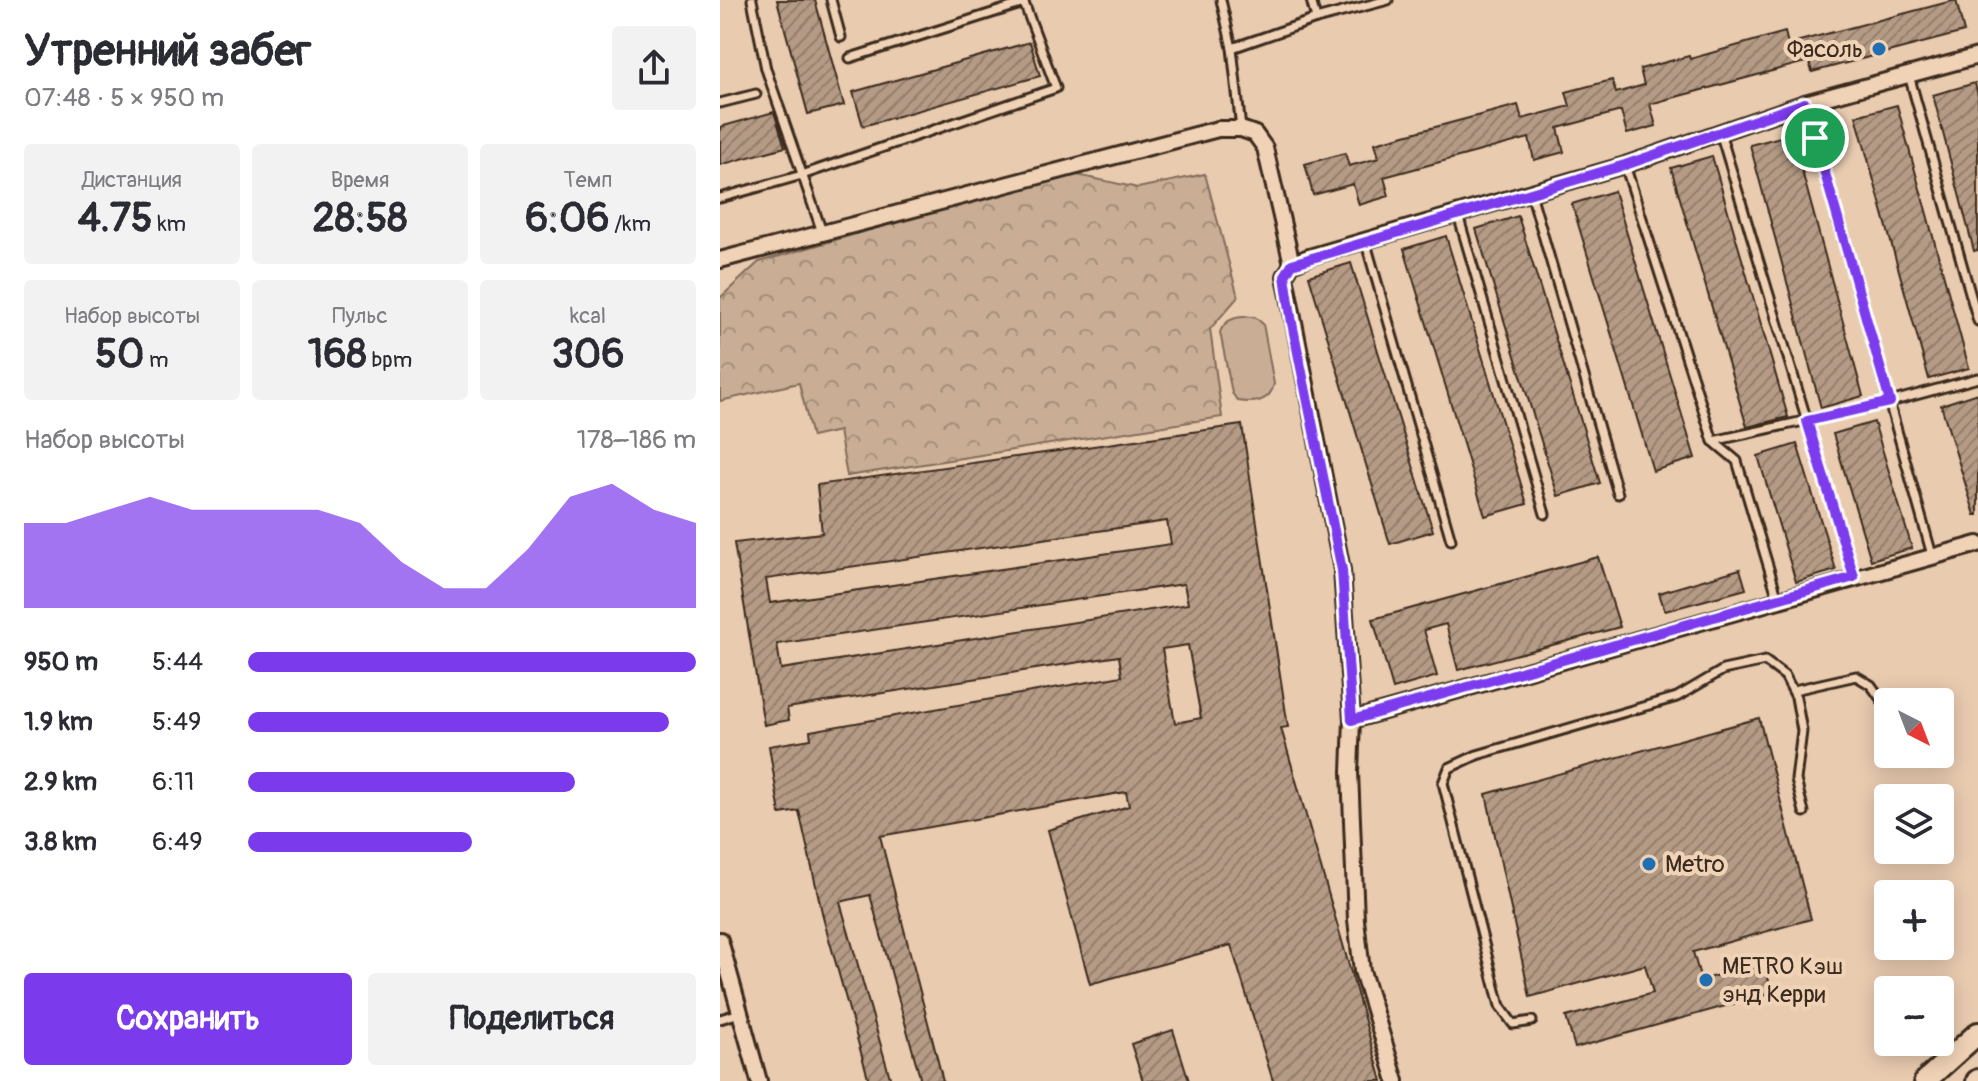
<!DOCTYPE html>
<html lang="ru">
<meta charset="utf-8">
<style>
:root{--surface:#fff;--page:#f2f2f3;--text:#2b2b33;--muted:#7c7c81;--accent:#7c3aed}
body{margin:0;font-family:Pangolin,sans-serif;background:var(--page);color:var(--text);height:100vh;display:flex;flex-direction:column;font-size:30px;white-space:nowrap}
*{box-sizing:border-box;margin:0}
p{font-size:26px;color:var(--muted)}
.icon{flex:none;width:44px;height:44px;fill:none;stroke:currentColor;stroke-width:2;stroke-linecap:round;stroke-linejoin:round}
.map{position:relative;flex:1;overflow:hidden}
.sheet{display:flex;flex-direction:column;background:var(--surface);width:720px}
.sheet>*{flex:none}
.needle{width:52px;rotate:138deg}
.buttons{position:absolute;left:1154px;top:688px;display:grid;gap:16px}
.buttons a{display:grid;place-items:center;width:80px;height:80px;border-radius:8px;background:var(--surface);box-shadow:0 4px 20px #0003;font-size:40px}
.pin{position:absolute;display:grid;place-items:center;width:68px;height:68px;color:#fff;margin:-34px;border:4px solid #fff;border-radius:50%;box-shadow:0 2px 8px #0007}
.round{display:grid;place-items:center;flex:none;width:84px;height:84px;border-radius:8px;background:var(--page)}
.headline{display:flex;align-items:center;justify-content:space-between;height:136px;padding:0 24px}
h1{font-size:44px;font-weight:700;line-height:60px}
.figures{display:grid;grid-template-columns:repeat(3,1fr);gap:12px;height:136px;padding:8px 24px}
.figures div{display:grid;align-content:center;border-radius:8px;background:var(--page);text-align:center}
.figures b{font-size:40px;font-weight:700}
.figures small{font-size:22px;font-weight:400}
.figures p{font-size:22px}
.chart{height:224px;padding:16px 24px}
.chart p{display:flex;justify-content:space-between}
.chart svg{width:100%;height:144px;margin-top:8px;fill:var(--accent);opacity:.7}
.cta{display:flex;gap:16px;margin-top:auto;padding:16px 24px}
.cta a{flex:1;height:92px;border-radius:8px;background:var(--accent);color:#fff;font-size:32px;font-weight:700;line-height:92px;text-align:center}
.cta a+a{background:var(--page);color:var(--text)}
ul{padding:0 24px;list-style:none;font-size:26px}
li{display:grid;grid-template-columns:128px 96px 1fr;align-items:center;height:60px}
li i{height:20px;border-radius:10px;background:var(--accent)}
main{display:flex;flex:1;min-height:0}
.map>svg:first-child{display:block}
.park{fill:url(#park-crowns);stroke:#826c5a;stroke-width:2}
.pitch{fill:#c9ae95;stroke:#826c5a;stroke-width:2}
.building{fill:url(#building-hatch);stroke:#3b2a1e;stroke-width:2;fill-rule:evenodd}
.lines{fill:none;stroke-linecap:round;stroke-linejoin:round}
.lane-casing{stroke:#3b2a1e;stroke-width:13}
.street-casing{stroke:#3b2a1e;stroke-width:20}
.secondary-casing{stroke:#3b2a1e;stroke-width:26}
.lane{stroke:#f0d2b6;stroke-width:7}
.street{stroke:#f0d2b6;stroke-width:14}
.secondary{stroke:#f0d2b6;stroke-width:20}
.route-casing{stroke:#fff;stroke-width:16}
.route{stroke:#7c3aed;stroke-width:10}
.poi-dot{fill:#1f6fb2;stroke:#f0d2b6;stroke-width:3}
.labels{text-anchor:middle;stroke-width:8;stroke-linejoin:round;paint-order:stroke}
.poi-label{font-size:24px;fill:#3b2a1e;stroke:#f0d2b6;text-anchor:start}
</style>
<main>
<section class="sheet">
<div class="headline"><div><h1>Утренний забег</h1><p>07:48 · 5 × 950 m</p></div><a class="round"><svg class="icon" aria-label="share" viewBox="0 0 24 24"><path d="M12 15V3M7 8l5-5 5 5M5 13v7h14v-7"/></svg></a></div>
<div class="figures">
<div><p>Дистанция</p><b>4.75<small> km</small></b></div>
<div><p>Время</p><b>28:58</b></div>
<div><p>Темп</p><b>6:06<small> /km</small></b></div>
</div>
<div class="figures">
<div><p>Набор высоты</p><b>50<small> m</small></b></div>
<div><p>Пульс</p><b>168<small> bpm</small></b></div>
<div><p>kcal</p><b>306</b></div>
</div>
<div class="chart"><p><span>Набор высоты</span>178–186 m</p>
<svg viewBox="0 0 160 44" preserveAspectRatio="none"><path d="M0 44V18L10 18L20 14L30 10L40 14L50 14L60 14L70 14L80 18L90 30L100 38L110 38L120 26L130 10L140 6L150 14L160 18V44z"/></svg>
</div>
<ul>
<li><b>950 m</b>5:44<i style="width:100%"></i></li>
<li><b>1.9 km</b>5:49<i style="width:94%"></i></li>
<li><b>2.9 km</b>6:11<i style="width:73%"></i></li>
<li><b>3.8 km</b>6:49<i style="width:50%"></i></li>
</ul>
<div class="cta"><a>Сохранить</a><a>Поделиться</a></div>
</section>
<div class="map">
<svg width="1258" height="1081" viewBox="0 0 1258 1081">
<defs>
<pattern id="park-crowns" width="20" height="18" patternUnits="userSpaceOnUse" patternTransform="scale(2)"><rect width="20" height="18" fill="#c9ae95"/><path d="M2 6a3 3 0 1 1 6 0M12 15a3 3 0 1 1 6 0" fill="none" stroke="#a48e79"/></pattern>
<pattern id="building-hatch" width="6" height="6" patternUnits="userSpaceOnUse" patternTransform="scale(2)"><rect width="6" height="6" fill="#b59b85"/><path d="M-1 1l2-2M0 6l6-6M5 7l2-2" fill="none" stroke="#947f6c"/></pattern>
</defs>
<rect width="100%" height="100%" fill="#e9cbb0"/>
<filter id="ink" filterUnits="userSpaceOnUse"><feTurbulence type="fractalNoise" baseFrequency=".0125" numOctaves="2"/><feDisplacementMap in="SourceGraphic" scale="16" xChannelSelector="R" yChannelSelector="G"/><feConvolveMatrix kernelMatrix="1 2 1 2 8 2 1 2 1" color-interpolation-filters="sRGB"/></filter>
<g filter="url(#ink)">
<path class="park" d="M348,173L418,188L485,174L518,297L490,329L502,417L127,476L119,431L92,437L79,383L0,401V298L39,262Z"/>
<path class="pitch" d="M535,317L543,324L554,384C550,402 535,404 518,401L512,393L500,332C506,317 520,316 535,317Z"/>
<g class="building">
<path d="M57,0H95L124,105L88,114Z"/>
<path d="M1236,0L1244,32L1092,72L1089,61L930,104L936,126L907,134L901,111L838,128L844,152L814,160L809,138L664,177L669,196L639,205L633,184L593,195L585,164L625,153L629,166L659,158L655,143L798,105L802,119L850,106L846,92L892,80L896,93L924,85L920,69L969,56L970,59L1065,32L1068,44Z"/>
<path d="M310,42L320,76L143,126L133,92Z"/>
<path d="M1255,83L1258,96V250L1254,251L1213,95Z"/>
<path d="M1177,105L1249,368L1209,379L1136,116Z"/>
<path d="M54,112L65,147L0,165V127Z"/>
<path d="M1072,134L1143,396L1101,408L1030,145Z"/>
<path d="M992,156L1068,417L1027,427L951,168Z"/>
<path d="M894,191L975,458L933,471L852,204Z"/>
<path d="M798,216L880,483L838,496L756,229Z"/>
<path d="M726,236L807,504L765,516L684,249Z"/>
<path d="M631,263L713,531L670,544L589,276Z"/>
<path d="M1258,393V515H1255L1221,405Z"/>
<path d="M1154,422L1192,548L1151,560L1113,434Z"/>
<path d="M522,425L568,727L561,728L662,1081H553L511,945L370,984L328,830L409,806L406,792L160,836L223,1081H201L150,895L120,902L171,1081H149L104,921L79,811L60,814L49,746L91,739L90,731L402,676L399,656L67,708L69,720L44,725L14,543L102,533L97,485ZM447,521L451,544L50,603L46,579ZM464,584L468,604L61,669L57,644ZM468,645L481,718L455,723L442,649Z"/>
<path d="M1077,444L1116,570L1076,582L1038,456Z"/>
<path d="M878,557L900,627L738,670L726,624L704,630L717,676L673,689L653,619Z"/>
<path d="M1020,569L1026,589L945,611L939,593Z"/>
<path d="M1039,718L1091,919L973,952L981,980L1044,962L1052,993L855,1048L846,1017L933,993L925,965L810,997L766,794Z"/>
<path d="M453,1030L469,1081H423L411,1044Z"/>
</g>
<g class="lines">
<g class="lane-casing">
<g id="lane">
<path d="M32,0L46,69L102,232"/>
<path d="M111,0L121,37"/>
<path d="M501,0L512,48L521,129"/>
<path d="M591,0L596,19"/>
<path d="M512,48L596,19L668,0"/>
<path d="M1189,75L1258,321"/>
<path d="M0,103L36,94"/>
<path d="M1085,103L1212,555"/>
<path d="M1000,132L1134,577"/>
<path d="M905,165L993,441L1017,461L1058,599"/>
<path d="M811,193L898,494"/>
<path d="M0,198L82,175L336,88L304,3L130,58"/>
<path d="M738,215L825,514"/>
<path d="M645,240L731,540"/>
<path d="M993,441L1170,402L1258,378"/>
<path d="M1074,690L1136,676L1151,685L1168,709"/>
<path d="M0,1019L20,1013"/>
<path d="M812,1021L793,1024L780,1006L723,783L729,768L757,755L957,697L1003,670L1045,661L1065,676L1076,697L1082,731L1076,780L1084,812"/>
</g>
</g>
<g class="street-casing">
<g id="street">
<path d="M0,260L498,129H521L535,134L545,148L572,264"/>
<path d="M632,720L1258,544"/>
<path d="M0,940L39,1081"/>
<path d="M676,1081L642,971L636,920L630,772L632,720L622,570L565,276L572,264L589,257L905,165L1085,103L1258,56"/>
</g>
</g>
<g class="secondary-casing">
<g id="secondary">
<path d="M1205,1081L1258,1033"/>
<path d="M1257,1081L1258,1080"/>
</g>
</g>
<use href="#lane" class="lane"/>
<use href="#street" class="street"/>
<use href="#secondary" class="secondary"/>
</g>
</g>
<g class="lines" filter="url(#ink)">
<g class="route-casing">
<path id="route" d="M1085,103L1170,402L1087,421L1134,577L632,720L622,570L572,323L565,276L572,264L905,165Z"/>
</g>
<use href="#route" class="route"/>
</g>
<g class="poi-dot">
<circle cx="1159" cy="49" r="8"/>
<circle cx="929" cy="864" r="8"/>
<circle cx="986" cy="980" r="8"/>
</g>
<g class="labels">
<g class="poi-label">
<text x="1143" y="57" text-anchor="end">Фасоль</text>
<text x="945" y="872">Metro</text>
<text x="1002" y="974">METRO Кэш<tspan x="1002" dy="28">энд Керри</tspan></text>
</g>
</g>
</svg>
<div class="buttons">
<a><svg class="needle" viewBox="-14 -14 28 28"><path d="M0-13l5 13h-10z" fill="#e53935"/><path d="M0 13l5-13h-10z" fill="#7c7c81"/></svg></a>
<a><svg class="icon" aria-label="layers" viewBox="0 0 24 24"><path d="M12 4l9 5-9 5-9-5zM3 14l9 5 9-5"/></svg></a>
<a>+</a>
<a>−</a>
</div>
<div class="pin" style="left:1095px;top:138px;background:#1e9e55"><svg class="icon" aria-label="arrive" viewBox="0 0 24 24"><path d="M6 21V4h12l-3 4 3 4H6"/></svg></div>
</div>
</main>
